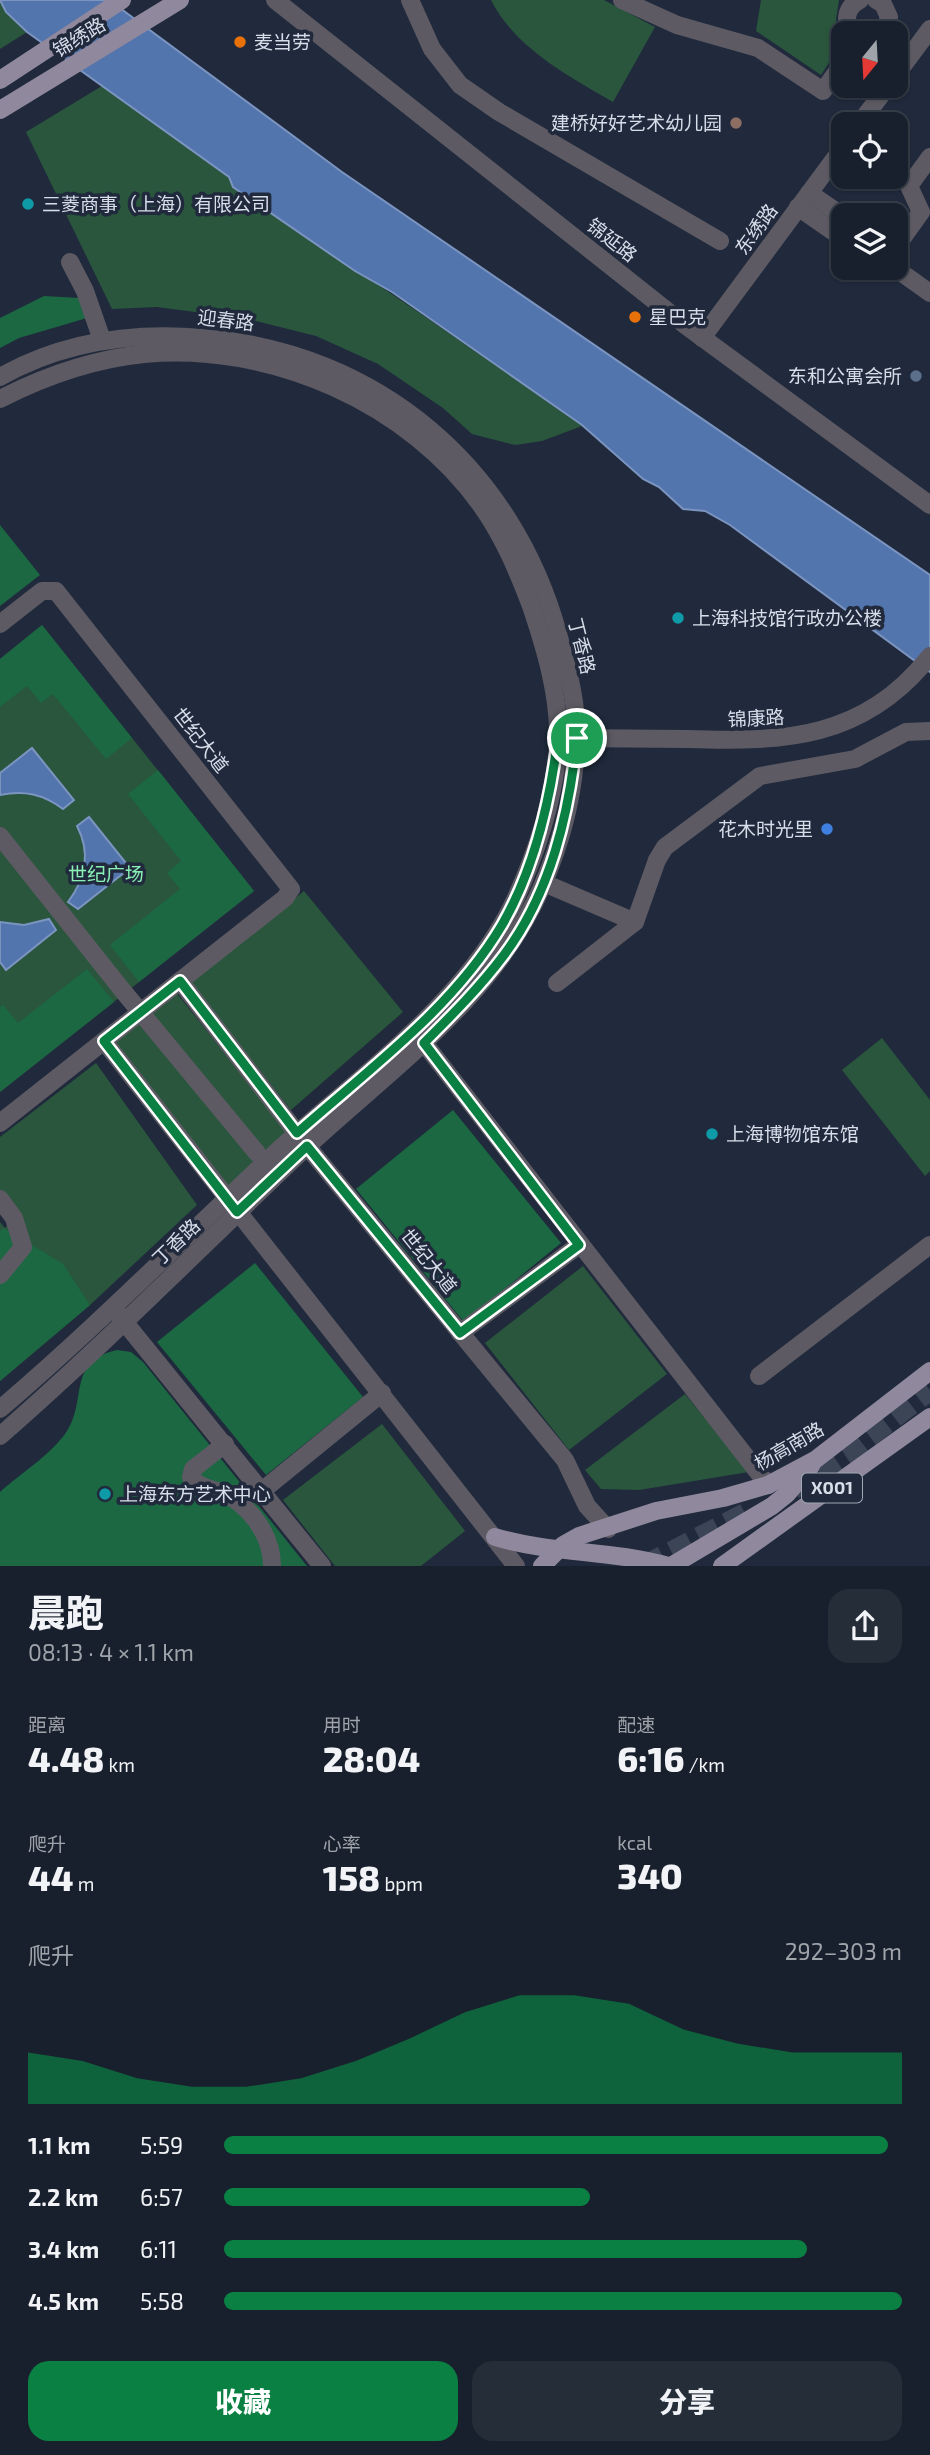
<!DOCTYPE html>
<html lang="zh">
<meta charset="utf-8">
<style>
:root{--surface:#18202d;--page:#252d39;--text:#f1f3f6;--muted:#9fa3aa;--line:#363e49;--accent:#0b8043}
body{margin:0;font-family:"Exo 2","Noto Sans SC",sans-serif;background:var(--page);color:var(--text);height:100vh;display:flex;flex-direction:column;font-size:26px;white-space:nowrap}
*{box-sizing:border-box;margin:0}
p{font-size:23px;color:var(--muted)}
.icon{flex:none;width:38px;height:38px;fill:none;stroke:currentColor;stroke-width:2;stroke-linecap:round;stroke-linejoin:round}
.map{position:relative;height:1566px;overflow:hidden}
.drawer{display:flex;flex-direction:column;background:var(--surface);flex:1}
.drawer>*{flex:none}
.needle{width:46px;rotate:198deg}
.fabs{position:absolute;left:831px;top:21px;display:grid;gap:14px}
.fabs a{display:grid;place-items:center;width:77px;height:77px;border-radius:14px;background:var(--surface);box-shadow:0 2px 5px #0004,0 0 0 2px var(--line);font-size:35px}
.pin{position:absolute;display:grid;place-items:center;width:60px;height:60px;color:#fff;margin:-30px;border:4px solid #fff;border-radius:50%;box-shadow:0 2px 7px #0007}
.round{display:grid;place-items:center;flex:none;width:74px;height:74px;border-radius:21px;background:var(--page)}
.summary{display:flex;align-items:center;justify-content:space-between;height:119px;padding:0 28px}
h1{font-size:38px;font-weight:800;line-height:52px}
.stats{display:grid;grid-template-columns:repeat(3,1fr);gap:10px;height:119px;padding:7px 28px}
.stats div{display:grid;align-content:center}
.stats b{font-size:35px;font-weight:800}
.stats small{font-size:19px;font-weight:400}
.stats p{font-size:19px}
.chart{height:196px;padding:14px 28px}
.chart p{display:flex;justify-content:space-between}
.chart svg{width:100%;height:126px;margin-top:7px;fill:var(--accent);opacity:.7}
.button{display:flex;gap:14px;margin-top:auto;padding:14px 28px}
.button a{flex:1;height:80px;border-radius:21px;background:var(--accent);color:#fff;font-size:28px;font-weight:800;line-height:80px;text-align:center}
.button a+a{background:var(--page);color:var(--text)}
ul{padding:0 28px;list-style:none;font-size:23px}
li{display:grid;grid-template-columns:112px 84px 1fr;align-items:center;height:52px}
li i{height:18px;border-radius:9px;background:var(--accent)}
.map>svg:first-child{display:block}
.green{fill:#29563d}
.forest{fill:#1b6842}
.water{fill:#5375ae;stroke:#7b94c0;stroke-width:2}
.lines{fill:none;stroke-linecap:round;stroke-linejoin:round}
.highway-tunnel{stroke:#3b4556;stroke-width:21;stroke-dasharray:21 10;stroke-linecap:butt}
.minor{stroke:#5d5a63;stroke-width:18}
.major{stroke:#90889c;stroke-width:18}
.route-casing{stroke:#fff;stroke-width:14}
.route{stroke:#0b8043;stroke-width:9}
.food-dot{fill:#e8710a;stroke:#202a3c;stroke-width:2.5}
.education-dot{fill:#8d6e63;stroke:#202a3c;stroke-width:2.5}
.culture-dot{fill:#0f9aa8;stroke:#202a3c;stroke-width:2.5}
.service-dot{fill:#5c6f8a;stroke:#202a3c;stroke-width:2.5}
.shop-dot{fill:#3f7fe0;stroke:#202a3c;stroke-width:2.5}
.labels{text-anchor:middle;stroke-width:7;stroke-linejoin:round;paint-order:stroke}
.shield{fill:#202a3c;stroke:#a0a7b5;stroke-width:2}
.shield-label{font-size:18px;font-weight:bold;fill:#d7dde9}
.street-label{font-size:19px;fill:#d7dde9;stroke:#202a3c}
.poi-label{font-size:19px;fill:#d7dde9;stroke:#202a3c;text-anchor:start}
.park-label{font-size:19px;fill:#89efb4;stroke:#202a3c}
</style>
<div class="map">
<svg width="930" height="1566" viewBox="0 0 930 1566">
<rect width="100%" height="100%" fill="#202a3c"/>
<g class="green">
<path d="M0,0L27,32L0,49Z"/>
<path d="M491,0H604L655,27L613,102C568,76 515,48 491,0Z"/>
<path d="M761,0H839L836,19L842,42L821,75L756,31Z"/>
<path d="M102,86L229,177L233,187C350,266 467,344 582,426L542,441L515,445L472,434L443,408L378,364L316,336L248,319L157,307L112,309L26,132Z"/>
<path d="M42,625L254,891L0,1092V659Z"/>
<path d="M304,891L403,1012L291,1110L191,983Z"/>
<path d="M175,991L288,1133L229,1189L111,1042Z"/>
<path d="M882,1038L930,1100V1171L925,1176L842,1070Z"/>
<path d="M96,1063L197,1205L90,1305L0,1381V1222L5,1228L18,1214L0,1190V1137Z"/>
<path d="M583,1266L667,1374L569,1450L485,1343Z"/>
<path d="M685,1394L749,1472L639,1490L601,1489L585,1470Z"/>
<path d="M382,1424L465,1531L421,1566H335L283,1500Z"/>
</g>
<g class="forest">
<path d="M44,296L79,298L87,318L19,338L0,348V318Z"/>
<path d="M0,525L40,575L0,606Z"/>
<path d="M42,625L132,738L106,759L53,694L41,703L27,686L0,707V659Z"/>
<path d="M158,770L254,891L139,982L110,945L180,889L167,873L181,861L128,794Z"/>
<path d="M87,969L114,1002L0,1092V1007L3,1005L18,1023Z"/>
<path d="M453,1110L561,1243L464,1322L356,1189Z"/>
<path d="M4,1228L63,1264L90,1305L0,1381V1231Z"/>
<path d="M255,1263L363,1397L266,1475L157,1342Z"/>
<path d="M117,1350L131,1352L143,1362L307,1566H0V1492C20,1474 49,1456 65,1434C89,1401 65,1362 117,1350Z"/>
</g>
<g class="water">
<path d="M0,0H109L342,172L930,575V672L730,525L705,511L683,509L659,487L643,479L582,425L392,292L355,271L233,187L229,177L27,32L6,12Z"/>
<path d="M32,748L74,800L63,809C43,794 24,790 0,795V773Z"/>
<path d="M89,817L130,868L78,909L68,902C86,878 91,853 77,826Z"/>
<path d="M49,919L56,930L6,970L0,962V922L24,925Z"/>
</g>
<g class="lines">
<g class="highway-tunnel">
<path d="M793,1489L853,1449L930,1390"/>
<path d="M644,1566L748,1512"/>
</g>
<g class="minor">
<path d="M275,0L685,325L930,505"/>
<path d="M410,0L432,49L460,85L499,112L720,241"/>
<path d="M622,0L677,25L758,48L823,91L844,62"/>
<path d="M876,0L883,4L889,17L884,33"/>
<path d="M851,33C844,20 846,7 860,0"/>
<path d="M896,75L930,29"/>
<path d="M859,124L888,86"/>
<path d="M809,193L844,217"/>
<path d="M798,207L844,239"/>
<path d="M896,247L921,212L909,186L930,157"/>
<path d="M70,262L85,291L102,340"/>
<path d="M895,268L930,293"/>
<path d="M702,338L844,146"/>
<path d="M0,377C62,342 133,332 203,338C378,352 514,468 559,637C568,670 578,706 576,740C575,789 562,840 543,884C495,999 387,1071 299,1154C200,1248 103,1346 0,1436"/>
<path d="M0,399C45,376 93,359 144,354C270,342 410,403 483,508C504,538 518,572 531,606C545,648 559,694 558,738C557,792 537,851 515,900C467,1003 354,1080 272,1156C182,1240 94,1329 0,1409"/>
<path d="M0,624L42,591H56L291,889L285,898L0,1123"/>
<path d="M568,738C607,738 647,739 686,739C785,742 863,740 930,656"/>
<path d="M0,836L123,991L257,1153"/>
<path d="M544,883L635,922L557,983"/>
<path d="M635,922L657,860L665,847L760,776L855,759L906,732L930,731"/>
<path d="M180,981L307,1146L565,1460L587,1506L608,1529"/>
<path d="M417,1034L768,1485"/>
<path d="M104,1041L516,1566"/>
<path d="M0,1199L14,1218L23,1247L0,1275"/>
<path d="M118,1314L322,1566"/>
<path d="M460,1333L579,1245"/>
<path d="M759,1376L930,1245"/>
<path d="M225,1444L193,1469L191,1477C198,1487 209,1488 220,1492C249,1503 272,1535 272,1566"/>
<path d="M263,1490L382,1393"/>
</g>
<g class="major">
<path d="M0,80L122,0"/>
<path d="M0,110L180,0"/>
<path d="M495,1537C552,1554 612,1550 668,1566"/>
<path d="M542,1566L563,1545L579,1536L656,1511L723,1498L768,1485L815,1460L930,1371"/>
<path d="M671,1566L772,1506L787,1494L811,1466"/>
<path d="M722,1566L930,1417"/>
</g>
</g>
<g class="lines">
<g class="route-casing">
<path id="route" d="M558,737L577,738C569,814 551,892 504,955C480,987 452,1015 424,1043L579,1245L460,1333L307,1146L237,1212L104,1041L180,981L297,1133C368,1070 453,1008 502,925C535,868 550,802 558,737Z"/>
</g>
<use href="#route" class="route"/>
</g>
<g class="food-dot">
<circle cx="240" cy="42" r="7"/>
<circle cx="635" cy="317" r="7"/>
</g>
<circle class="education-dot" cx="736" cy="123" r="7"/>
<g class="culture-dot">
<circle cx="28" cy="204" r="7"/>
<circle cx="678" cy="618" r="7"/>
<circle cx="712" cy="1134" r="7"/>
<circle cx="105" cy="1494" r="7"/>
</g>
<circle class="service-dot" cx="916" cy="376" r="7"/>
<circle class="shop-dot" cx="827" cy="829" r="7"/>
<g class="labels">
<rect class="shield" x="802" y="1473.5" width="60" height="29" rx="5"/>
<g class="shield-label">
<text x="832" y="1494">X001</text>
</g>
<g class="street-label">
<text transform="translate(79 37) rotate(-31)" y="7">锦绣路</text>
<text transform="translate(756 229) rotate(-54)" y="7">东绣路</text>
<text transform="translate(612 240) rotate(38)" y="7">锦延路</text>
<text transform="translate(226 320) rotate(7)" y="7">迎春路</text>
<text transform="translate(582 646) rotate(76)" y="7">丁香路</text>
<text transform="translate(756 718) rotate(-3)" y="7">锦康路</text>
<text transform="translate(201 740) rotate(52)" y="7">世纪大道</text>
<text transform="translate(176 1242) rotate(-44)" y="7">丁香路</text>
<text transform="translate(429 1261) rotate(51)" y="7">世纪大道</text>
<text transform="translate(789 1446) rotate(-30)" y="7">杨高南路</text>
</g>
<g class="poi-label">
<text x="254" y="49">麦当劳</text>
<text x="722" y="130" text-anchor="end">建桥好好艺术幼儿园</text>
<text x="42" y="211">三菱商事（上海）有限公司</text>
<text x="649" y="324">星巴克</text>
<text x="902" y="383" text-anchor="end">东和公寓会所</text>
<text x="692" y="625">上海科技馆行政办公楼</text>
<text x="813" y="836" text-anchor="end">花木时光里</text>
<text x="726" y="1141">上海博物馆东馆</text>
<text x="119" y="1501">上海东方艺术中心</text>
</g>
<g class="park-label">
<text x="106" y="881">世纪广场</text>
</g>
</g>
</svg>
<div class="fabs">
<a><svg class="needle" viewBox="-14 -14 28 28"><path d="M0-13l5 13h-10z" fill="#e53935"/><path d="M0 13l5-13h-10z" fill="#9fa3aa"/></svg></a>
<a><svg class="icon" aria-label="locate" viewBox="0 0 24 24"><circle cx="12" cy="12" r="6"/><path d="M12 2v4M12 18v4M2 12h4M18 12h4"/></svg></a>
<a><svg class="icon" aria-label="layers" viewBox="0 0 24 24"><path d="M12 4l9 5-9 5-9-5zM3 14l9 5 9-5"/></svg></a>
</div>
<div class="pin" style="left:577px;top:738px;background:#1e9e55"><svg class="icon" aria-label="arrive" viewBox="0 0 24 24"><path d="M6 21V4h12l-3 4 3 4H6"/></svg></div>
</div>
<section class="drawer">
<div class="summary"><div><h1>晨跑</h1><p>08:13 · 4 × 1.1 km</p></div><a class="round"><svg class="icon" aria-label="share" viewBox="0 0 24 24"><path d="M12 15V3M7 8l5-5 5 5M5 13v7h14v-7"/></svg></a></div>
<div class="stats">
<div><p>距离</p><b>4.48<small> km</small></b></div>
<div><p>用时</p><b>28:04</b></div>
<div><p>配速</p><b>6:16<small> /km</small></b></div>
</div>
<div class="stats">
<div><p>爬升</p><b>44<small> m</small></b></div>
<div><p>心率</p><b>158<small> bpm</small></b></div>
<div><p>kcal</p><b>340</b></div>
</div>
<div class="chart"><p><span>爬升</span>292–303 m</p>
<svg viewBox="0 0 160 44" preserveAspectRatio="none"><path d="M0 44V26L10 29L20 35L30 38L40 38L50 35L60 29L70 21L80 12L90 6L100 6L110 9L120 18L130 23L140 26L150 26L160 26V44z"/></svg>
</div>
<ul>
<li><b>1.1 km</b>5:59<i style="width:98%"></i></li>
<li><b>2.2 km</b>6:57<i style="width:54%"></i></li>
<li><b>3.4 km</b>6:11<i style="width:86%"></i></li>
<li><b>4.5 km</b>5:58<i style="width:100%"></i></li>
</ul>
<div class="button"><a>收藏</a><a>分享</a></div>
</section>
